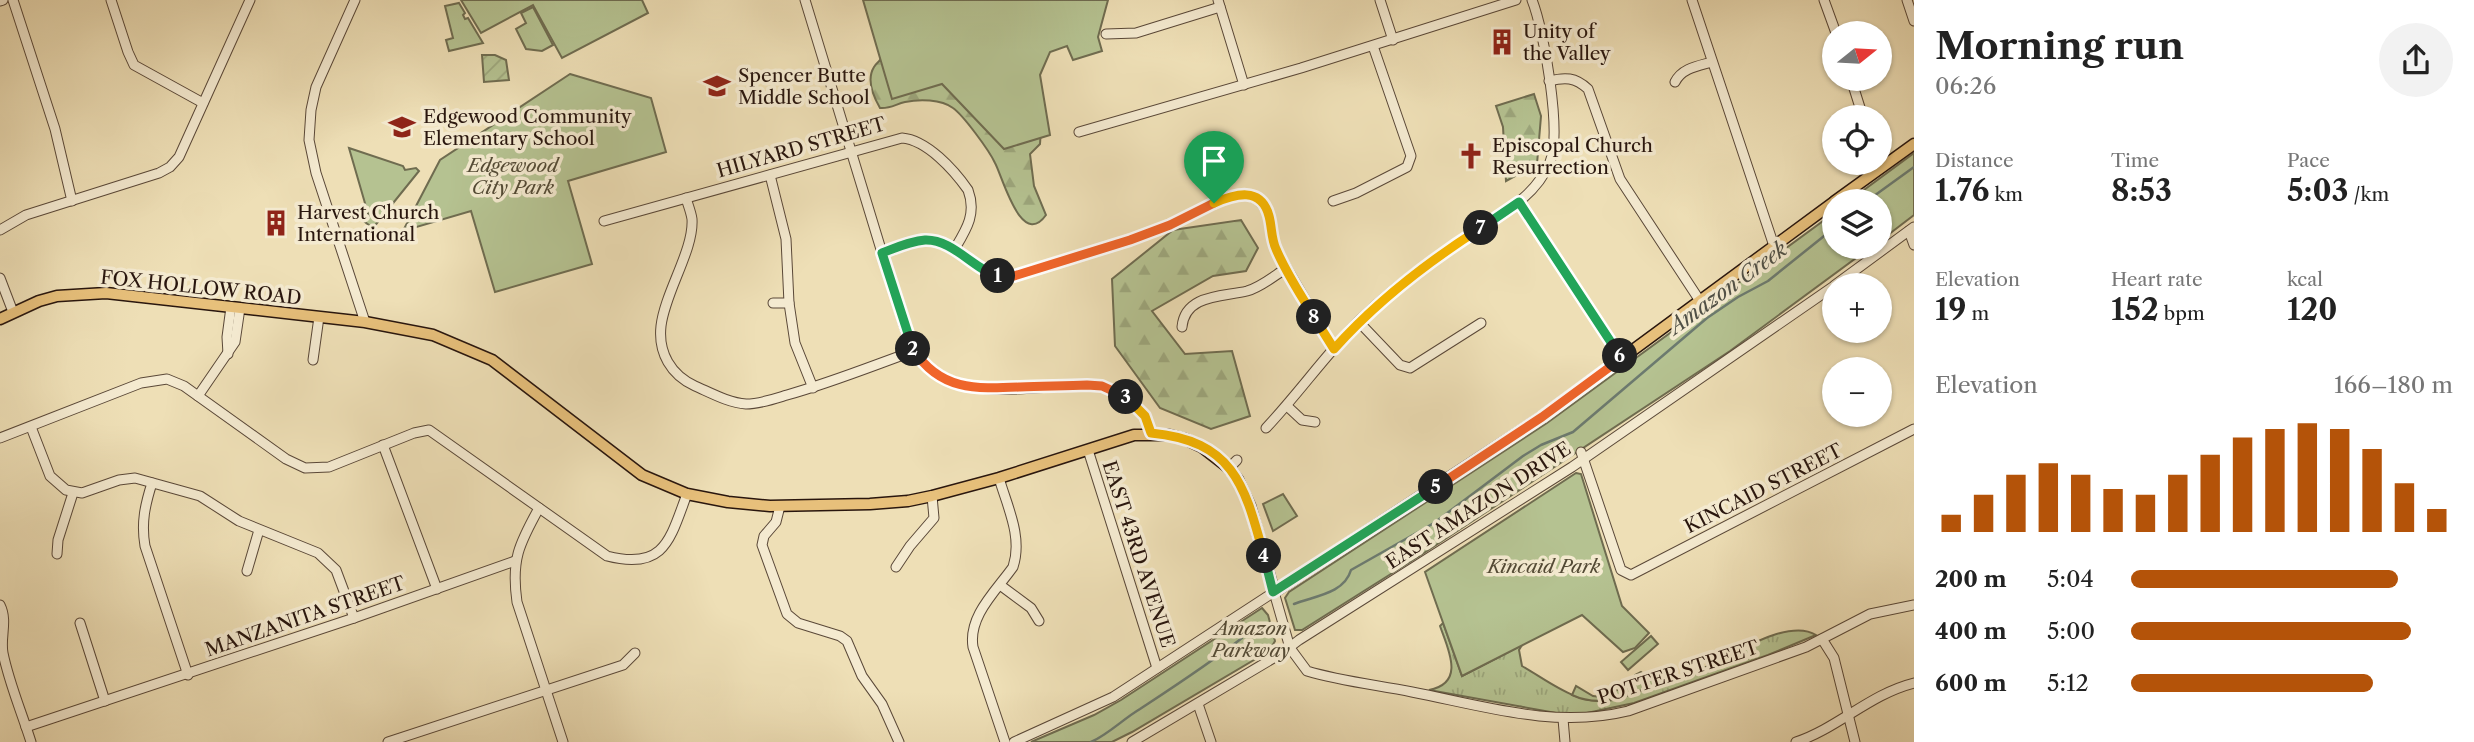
<!DOCTYPE html>
<meta charset="utf-8">
<style>
:root{--surface:#fff;--page:#f2f2f2;--text:#222;--muted:#767676;--accent:#b45309}
body{margin:0;font-family:"Libre Caslon Text",serif;background:var(--page);color:var(--text);height:100vh;display:flex;flex-direction:column;font-size:26px;white-space:nowrap}
*{box-sizing:border-box;margin:0}
p{font-size:23px;color:var(--muted)}
.icon{flex:none;width:38px;height:38px;fill:none;stroke:currentColor;stroke-width:2;stroke-linecap:round;stroke-linejoin:round}
.map{position:relative;flex:1;overflow:hidden}
.sheet{display:flex;flex-direction:column;background:var(--surface);width:560px}
.sheet>*{flex:none}
.needle{width:46px;rotate:72deg}
.buttons{position:absolute;left:1822px;top:21px;display:grid;gap:14px}
.buttons a{display:grid;place-items:center;width:70px;height:70px;border-radius:50%;background:var(--surface);box-shadow:0 2px 5px #0004;font-size:35px}
.pin{position:absolute;display:grid;place-items:center;width:60px;height:60px;color:#fff;margin:-72px -30px;border-radius:50% 50% 50% 0;rotate:-45deg;box-shadow:0 0 7px #0007}
.pin .icon{rotate:45deg}
.km{position:absolute;width:35px;height:35px;margin:-18px;border-radius:50%;background:#222;color:#fff;font-size:19px;line-height:35px;text-align:center}
.round{display:grid;place-items:center;flex:none;width:74px;height:74px;border-radius:37px;background:var(--page)}
.summary{display:flex;align-items:center;justify-content:space-between;height:119px;padding:0 21px}
h1{font-size:38px;font-weight:700;line-height:52px}
.figures{display:grid;grid-template-columns:repeat(3,1fr);gap:10px;height:119px;padding:7px 21px}
.figures div{display:grid;align-content:center}
.figures b{font-size:30px;font-weight:700}
.figures small{font-size:19px;font-weight:400}
.figures p{font-size:19px}
.chart{height:196px;padding:14px 21px}
.chart p{display:flex;justify-content:space-between}
.chart svg{width:100%;height:126px;margin-top:7px;stroke:var(--accent);stroke-width:6}
ul{padding:0 21px;list-style:none;font-size:23px}
li{display:grid;grid-template-columns:112px 84px 1fr;align-items:center;height:52px}
li i{height:18px;border-radius:9px;background:var(--accent)}
main{display:flex;flex:1;min-height:0}
.map>svg:first-child{display:block}
.grass{fill:url(#grass-tufts);stroke:#6f6c50;stroke-width:2}
.forest{fill:url(#forest-firs);stroke:#6f6c50;stroke-width:2}
.park{fill:#b5c291;stroke:#6f6c50;stroke-width:2}
.garden{fill:url(#garden-furrows);stroke:#6f6c50;stroke-width:2}
.lines{fill:none;stroke-linecap:round;stroke-linejoin:round}
.stream{stroke:#6c7a6f;stroke-width:2.5}
.minor-casing{stroke:#5a4838;stroke-width:11}
.major-casing{stroke:#29160e;stroke-width:13}
.minor{stroke:#f4ead0;stroke-width:9}
.major{stroke:#e7c07b;stroke-width:10}
.split-1-casing{stroke:#fff;stroke-width:14}
.split-2-casing{stroke:#fff;stroke-width:14}
.split-3-casing{stroke:#fff;stroke-width:14}
.split-4-casing{stroke:#fff;stroke-width:14}
.split-5-casing{stroke:#fff;stroke-width:14}
.split-6-casing{stroke:#fff;stroke-width:14}
.split-7-casing{stroke:#fff;stroke-width:14}
.split-8-casing{stroke:#fff;stroke-width:14}
.split-9-casing{stroke:#fff;stroke-width:14}
.split-1{stroke:#f0652b;stroke-width:9}
.split-2{stroke:#22a559;stroke-width:9}
.split-3{stroke:#f0652b;stroke-width:9}
.split-4{stroke:#f5b400;stroke-width:9}
.split-5{stroke:#22a559;stroke-width:9}
.split-6{stroke:#f0652b;stroke-width:9}
.split-7{stroke:#22a559;stroke-width:9}
.split-8{stroke:#f5b400;stroke-width:9}
.split-9{stroke:#f5b400;stroke-width:9}
.labels{text-anchor:middle;stroke-width:7;stroke-linejoin:round;paint-order:stroke}
.poi-label{font-size:19px;fill:#29160e;stroke:#f4ead0;text-anchor:start}
.street-label{font-size:19px;fill:#29160e;stroke:#f4ead0}
.park-label{font-size:19px;font-style:italic;fill:#534a35;stroke:#f4ead0}
.water-label{font-size:21px;font-style:italic;fill:#505046;stroke:#f4ead0}
</style>
<main>
<div class="map">
<svg width="1914" height="742" viewBox="0 0 1914 742">
<defs>
<pattern id="grass-tufts" width="24" height="20" patternUnits="userSpaceOnUse" patternTransform="scale(1.75)"><rect width="24" height="20" fill="#b5c291"/><path d="M3 7l-1-3M5 7V3M7 7l1-3M15 17l-1-3M17 17v-4M19 17l1-3" fill="none" stroke="#9ca67c"/></pattern>
<pattern id="forest-firs" width="22" height="20" patternUnits="userSpaceOnUse" patternTransform="scale(1.75)"><rect width="22" height="20" fill="#b5c291"/><path d="M5 1l3.5 6h-7zM16 11l3.5 6h-7z" fill="#9ca67c"/></pattern>
<pattern id="garden-furrows" width="10" height="10" patternUnits="userSpaceOnUse" patternTransform="scale(1.75)"><rect width="10" height="10" fill="#b5c291"/><path d="M-1 1l2-2M0 10L10 0M9 11l2-2" fill="none" stroke="#9ca67c"/></pattern>
</defs>
<rect width="100%" height="100%" fill="#eedfb6"/>
<filter id="stains"><feTurbulence type="fractalNoise" baseFrequency=".00286" numOctaves="4"/><feColorMatrix values="0 0 0 0 .2 0 0 0 0 .09 0 0 0 0 .02 0 0 0 .5 -.17"/></filter>
<radialGradient id="worn" r=".72"><stop offset=".6" stop-color="#630" stop-opacity="0"/><stop offset="1" stop-color="#630" stop-opacity=".3"/></radialGradient>
<path class="grass" d="M1443,623L1462,676L1522,645L1519,650L1522,666C1550,682 1579,707 1613,700C1640,691 1668,683 1695,672C1724,661 1786,616 1816,635L1768,655L1634,703L1587,713H1556L1429,690C1466,683 1448,649 1440,626Z"/>
<g class="forest">
<path d="M885,53L1041,129L1040,144L1030,154L1034,186L1046,215C1021,250 1002,175 995,163C989,150 963,115 953,108C941,99 919,99 905,102C896,104 890,109 880,108C873,96 866,80 874,67C878,61 882,60 885,53Z"/>
<path d="M1534,94L1541,116L1537,164L1506,181L1503,127L1496,106Z"/>
<path d="M1241,220L1258,248L1246,271L1213,276L1152,311L1185,354L1232,351L1250,416L1211,429L1160,408L1115,346L1112,279L1173,230Z"/>
</g>
<g class="park">
<path d="M461,0H642L648,13L562,58L533,5L481,33Z"/>
<path d="M863,0H1108L1098,37L1102,51L1073,60L1067,46L1050,52L1040,75L1050,135L1004,149L942,84L892,99Z"/>
<path d="M459,3L465,13L463,15L465,19L468,18L483,43L449,51L446,40L453,38L445,6Z"/>
<path d="M533,7L553,45L542,51L526,49L516,29L526,23L521,13Z"/>
<path d="M570,74L651,98L666,152L568,181L592,264L495,292L471,211L403,231L440,160Z"/>
<path d="M349,148L403,166L405,170L416,168L419,171L373,228L365,222L369,217Z"/>
<path d="M1914,153V215L1880,241V201H1849Z"/>
<path d="M1834,213V247H1871L1730,351L1421,555L1302,630H1295L1285,598L1289,592L1547,423Z"/>
<path d="M1576,473L1581,474L1622,606L1649,633L1635,648L1623,652L1582,615L1462,676L1425,572Z"/>
<path d="M1283,494L1297,516L1273,531L1263,504Z"/>
<path d="M1262,608L1268,615L1275,641L1269,651L1132,732L1112,742H1031L1094,715L1121,700Z"/>
<path d="M1651,636L1658,644L1628,670L1621,662Z"/>
<path d="M1641,672L1657,684C1629,695 1602,709 1572,695L1576,686L1593,696L1601,697L1627,686L1635,675Z"/>
</g>
<path class="garden" d="M482,55H495L506,60L509,80L484,82Z"/>
<g class="lines">
<g class="stream">
<path d="M1867,201L1914,167"/>
<path d="M1294,604C1314,596 1344,594 1351,570L1434,523L1523,456L1541,445L1573,432L1707,318L1738,297L1768,281L1834,228"/>
<path d="M1091,742C1109,734 1123,719 1140,709C1175,686 1209,664 1242,638"/>
</g>
<g class="minor-casing">
<g id="minor">
<path d="M13,0L55,129L72,201"/>
<path d="M111,0L128,52L134,65L203,103"/>
<path d="M355,0L316,87L311,110L309,140L316,173L365,322"/>
<path d="M805,0L908,338C941,415 1037,381 1102,386C1126,395 1146,407 1151,434"/>
<path d="M1218,0L1244,85"/>
<path d="M1380,0L1393,40"/>
<path d="M1692,0L1774,246"/>
<path d="M1824,0L1836,33"/>
<path d="M1907,0L1914,21"/>
<path d="M0,1L3,0"/>
<path d="M1106,34L1136,33L1220,7"/>
<path d="M1851,79L1863,117"/>
<path d="M1549,81C1565,77 1575,77 1588,89L1620,179L1700,301"/>
<path d="M1675,82C1682,68 1698,66 1712,62"/>
<path d="M1079,132L1301,68L1516,0"/>
<path d="M770,175L786,239L789,303"/>
<path d="M686,198C688,205 691,212 692,219C694,250 665,292 661,326C658,353 671,375 695,386C711,393 729,403 746,404C760,404 774,399 787,395C830,383 872,366 914,351"/>
<path d="M1333,201L1356,193L1407,167L1411,156L1373,46"/>
<path d="M1519,202L1622,358"/>
<path d="M604,221L902,138C927,140 954,170 968,190C977,214 966,230 954,250"/>
<path d="M0,230L26,215L159,173L170,167L179,157L250,0"/>
<path d="M1909,231L1914,245"/>
<path d="M882,253C897,248 914,239 930,241C963,243 977,280 1014,276L1130,240L1170,225L1231,196L1244,194L1258,199L1267,211L1276,250L1334,349"/>
<path d="M0,278L13,312"/>
<path d="M1835,285L1914,227"/>
<path d="M773,303H789L795,343L813,388"/>
<path d="M1359,322L1400,365L1410,368L1481,323"/>
<path d="M1182,327C1185,294 1223,297 1247,291C1261,287 1274,276 1285,269"/>
<path d="M228,354L227,337L231,307"/>
<path d="M313,360L319,317"/>
<path d="M198,396L235,342L240,308"/>
<path d="M1287,406L1302,420L1315,422"/>
<path d="M31,427L50,476L66,490L82,493L119,480L135,478L200,496L239,521L318,553L336,570L354,618"/>
<path d="M1266,428C1299,393 1326,354 1360,320C1396,285 1436,256 1478,230C1506,212 1537,194 1550,162C1562,133 1544,30 1532,0"/>
<path d="M0,438L141,383L167,379L184,386L286,459L305,468L329,467L414,433L429,430L607,556C665,571 670,539 687,494"/>
<path d="M383,445L437,589"/>
<path d="M1088,450L1157,668"/>
<path d="M1581,452L1621,570L1631,575L1914,429"/>
<path d="M1229,468L1237,460"/>
<path d="M999,478C1007,506 1023,537 1013,567C996,591 968,616 973,647L1005,742"/>
<path d="M152,483C145,505 141,523 145,546L188,675"/>
<path d="M780,506L776,522L764,536L762,545L787,614L798,623L840,636L847,641L862,676L882,704L899,742"/>
<path d="M539,508C519,544 511,560 517,602L563,742"/>
<path d="M57,554L58,540L73,493"/>
<path d="M896,567L910,546L934,518L932,496"/>
<path d="M247,571L259,530"/>
<path d="M1000,585L1031,608L1039,621"/>
<path d="M0,605C8,621 0,637 3,653C9,683 22,713 31,742"/>
<path d="M80,623L105,701"/>
<path d="M1822,639L1834,658L1855,742"/>
<path d="M1198,704L1211,742"/>
<path d="M1563,719L1565,742"/>
<path d="M26,727L354,618L515,561"/>
<path d="M388,742L623,665L635,653"/>
<path d="M1014,742L1113,697L1274,592L1290,648L1307,671C1340,681 1377,685 1412,692C1484,706 1555,729 1628,711L1806,647L1870,614L1914,605"/>
<path d="M1132,742L1282,653L1299,640L1572,467L1834,286"/>
<path d="M1796,742C1838,728 1870,694 1914,683"/>
</g>
</g>
<g class="major-casing">
<g id="major">
<path d="M1835,201L1914,144"/>
<path d="M0,319L39,301L57,296L106,293L365,322L433,335L492,360L642,475L687,494L728,502L770,506L870,504L908,501L932,496L999,478L1134,435H1169L1185,439L1202,447L1229,468L1238,480L1250,506L1274,592L1542,417L1834,202"/>
</g>
</g>
<use href="#minor" class="minor"/>
<use href="#major" class="major"/>
</g>
<g class="lines">
<g class="split-1-casing">
<path id="split-1" d="M998,276H1014L1130,240L1170,225L1214,203"/>
</g>
<g class="split-2-casing">
<path id="split-2" d="M913,349L882,253C895,248 910,241 925,240C953,239 973,269 998,276"/>
</g>
<g class="split-3-casing">
<path id="split-3" d="M913,349C940,391 976,389 1020,387C1042,386 1064,386 1087,385L1102,386L1126,397"/>
</g>
<g class="split-4-casing">
<path id="split-4" d="M1126,397L1145,416L1151,433C1235,441 1245,487 1264,556"/>
</g>
<g class="split-5-casing">
<path id="split-5" d="M1264,556L1273,592L1436,487"/>
</g>
<g class="split-6-casing">
<path id="split-6" d="M1436,487L1542,417L1622,358L1620,356"/>
</g>
<g class="split-7-casing">
<path id="split-7" d="M1481,228L1519,202L1620,356"/>
</g>
<g class="split-8-casing">
<path id="split-8" d="M1314,317L1334,349C1377,301 1426,263 1481,228"/>
</g>
<g class="split-9-casing">
<path id="split-9" d="M1214,203C1235,194 1261,186 1269,216C1272,227 1271,238 1276,249C1286,273 1301,295 1314,317"/>
</g>
<use href="#split-1" class="split-1"/>
<use href="#split-2" class="split-2"/>
<use href="#split-3" class="split-3"/>
<use href="#split-4" class="split-4"/>
<use href="#split-5" class="split-5"/>
<use href="#split-6" class="split-6"/>
<use href="#split-7" class="split-7"/>
<use href="#split-8" class="split-8"/>
<use href="#split-9" class="split-9"/>
</g>
<defs>
<g id="building-bare" transform="scale(2.1)"><path d="M-4-6H4V6H1V3H-1V6H-4ZM-2.5-4.3h1.7v1.8h-1.7ZM.8-4.3h1.7v1.8H.8ZM-2.5-1h1.7V.8h-1.7ZM.8-1h1.7V.8H.8Z" fill="#8f2418" stroke="#f4ead0" stroke-width="2.5" paint-order="stroke"/></g>
<g id="school-bare" transform="scale(2.1)"><path d="M0-5L7-2L0 1L-7-2ZM-4 1L0 2.5L4 1V4Q0 6-4 4Z" fill="#8f2418" stroke="#f4ead0" stroke-width="2.5" paint-order="stroke"/></g>
<g id="church-bare" transform="scale(2.1)"><path d="M-1.2-6h2.4v3.5h3.3v2.4h-3.3V6h-2.4V-.1h-3.3v-2.4h3.3Z" fill="#8f2418" stroke="#f4ead0" stroke-width="2.5" paint-order="stroke"/></g>
</defs>
<g fill-rule="evenodd">
<use href="#building-bare" x="1502" y="42"/>
<use href="#school-bare" x="717" y="86"/>
<use href="#school-bare" x="402" y="127"/>
<use href="#church-bare" x="1471" y="156"/>
<use href="#building-bare" x="276" y="223"/>
</g>
<g class="labels">
<g class="poi-label">
<text x="1523" y="38">Unity of<tspan x="1523" dy="22">the Valley</tspan></text>
<text x="738" y="82">Spencer Butte<tspan x="738" dy="22">Middle School</tspan></text>
<text x="423" y="123">Edgewood Community<tspan x="423" dy="22">Elementary School</tspan></text>
<text x="1492" y="152">Episcopal Church<tspan x="1492" dy="22">Resurrection</tspan></text>
<text x="297" y="219">Harvest Church<tspan x="297" dy="22">International</tspan></text>
</g>
<g class="street-label">
<text transform="translate(801 147) rotate(-16)" y="7">HILYARD STREET</text>
<text transform="translate(201 287) rotate(6)" y="7">FOX HOLLOW ROAD</text>
<text transform="translate(1763 488) rotate(-27)" y="7">KINCAID STREET</text>
<text transform="translate(1478 505) rotate(-33)" y="7">EAST AMAZON DRIVE</text>
<text transform="translate(1139 554) rotate(72)" y="7">EAST 43RD AVENUE</text>
<text transform="translate(305 616) rotate(-19)" y="7">MANZANITA STREET</text>
<text transform="translate(1678 672) rotate(-18)" y="7">POTTER STREET</text>
</g>
<g class="park-label">
<text x="513" y="172">Edgewood<tspan x="513" dy="22">City Park</tspan></text>
<text x="1544" y="573">Kincaid Park</text>
<text x="1251" y="635">Amazon<tspan x="1251" dy="22">Parkway</tspan></text>
</g>
<g class="water-label">
<text transform="translate(1728 288) rotate(-36)" y="7">Amazon Creek</text>
</g>
</g>
<rect width="100%" height="100%" filter="url(#stains)"/>
<rect width="100%" height="100%" fill="url(#worn)"/>
</svg>
<div class="buttons">
<a><svg class="needle" viewBox="-14 -14 28 28"><path d="M0-13l5 13h-10z" fill="#e53935"/><path d="M0 13l5-13h-10z" fill="#767676"/></svg></a>
<a><svg class="icon" aria-label="locate" viewBox="0 0 24 24"><circle cx="12" cy="12" r="6"/><path d="M12 2v4M12 18v4M2 12h4M18 12h4"/></svg></a>
<a><svg class="icon" aria-label="layers" viewBox="0 0 24 24"><path d="M12 4l9 5-9 5-9-5zM3 14l9 5 9-5"/></svg></a>
<a>+</a>
<a>−</a>
</div>
<div class="pin" style="left:1214px;top:203px;background:#1e9e55"><svg class="icon" aria-label="arrive" viewBox="0 0 24 24"><path d="M6 21V4h12l-3 4 3 4H6"/></svg></div>
<b class="km" style="left:998px;top:276px">1</b>
<b class="km" style="left:913px;top:349px">2</b>
<b class="km" style="left:1126px;top:397px">3</b>
<b class="km" style="left:1264px;top:556px">4</b>
<b class="km" style="left:1436px;top:487px">5</b>
<b class="km" style="left:1620px;top:356px">6</b>
<b class="km" style="left:1481px;top:228px">7</b>
<b class="km" style="left:1314px;top:317px">8</b>
</div>
<section class="sheet">
<div class="summary"><div><h1>Morning run</h1><p>06:26</p></div><a class="round"><svg class="icon" aria-label="share" viewBox="0 0 24 24"><path d="M12 15V3M7 8l5-5 5 5M5 13v7h14v-7"/></svg></a></div>
<div class="figures">
<div><p>Distance</p><b>1.76<small> km</small></b></div>
<div><p>Time</p><b>8:53</b></div>
<div><p>Pace</p><b>5:03<small> /km</small></b></div>
</div>
<div class="figures">
<div><p>Elevation</p><b>19<small> m</small></b></div>
<div><p>Heart rate</p><b>152<small> bpm</small></b></div>
<div><p>kcal</p><b>120</b></div>
</div>
<div class="chart"><p><span>Elevation</span>166–180 m</p>
<svg viewBox="0 0 160 44" preserveAspectRatio="none"><path d="M5 44V38M15 44V31M25 44V24M35 44V20M45 44V24M55 44V29M65 44V31M75 44V24M85 44V17M95 44V11M105 44V8M115 44V6M125 44V8M135 44V15M145 44V27M155 44V36"/></svg>
</div>
<ul>
<li><b>200 m</b>5:04<i style="width:83%"></i></li>
<li><b>400 m</b>5:00<i style="width:87%"></i></li>
<li><b>600 m</b>5:12<i style="width:75%"></i></li>
</ul>
</section>
</main>
